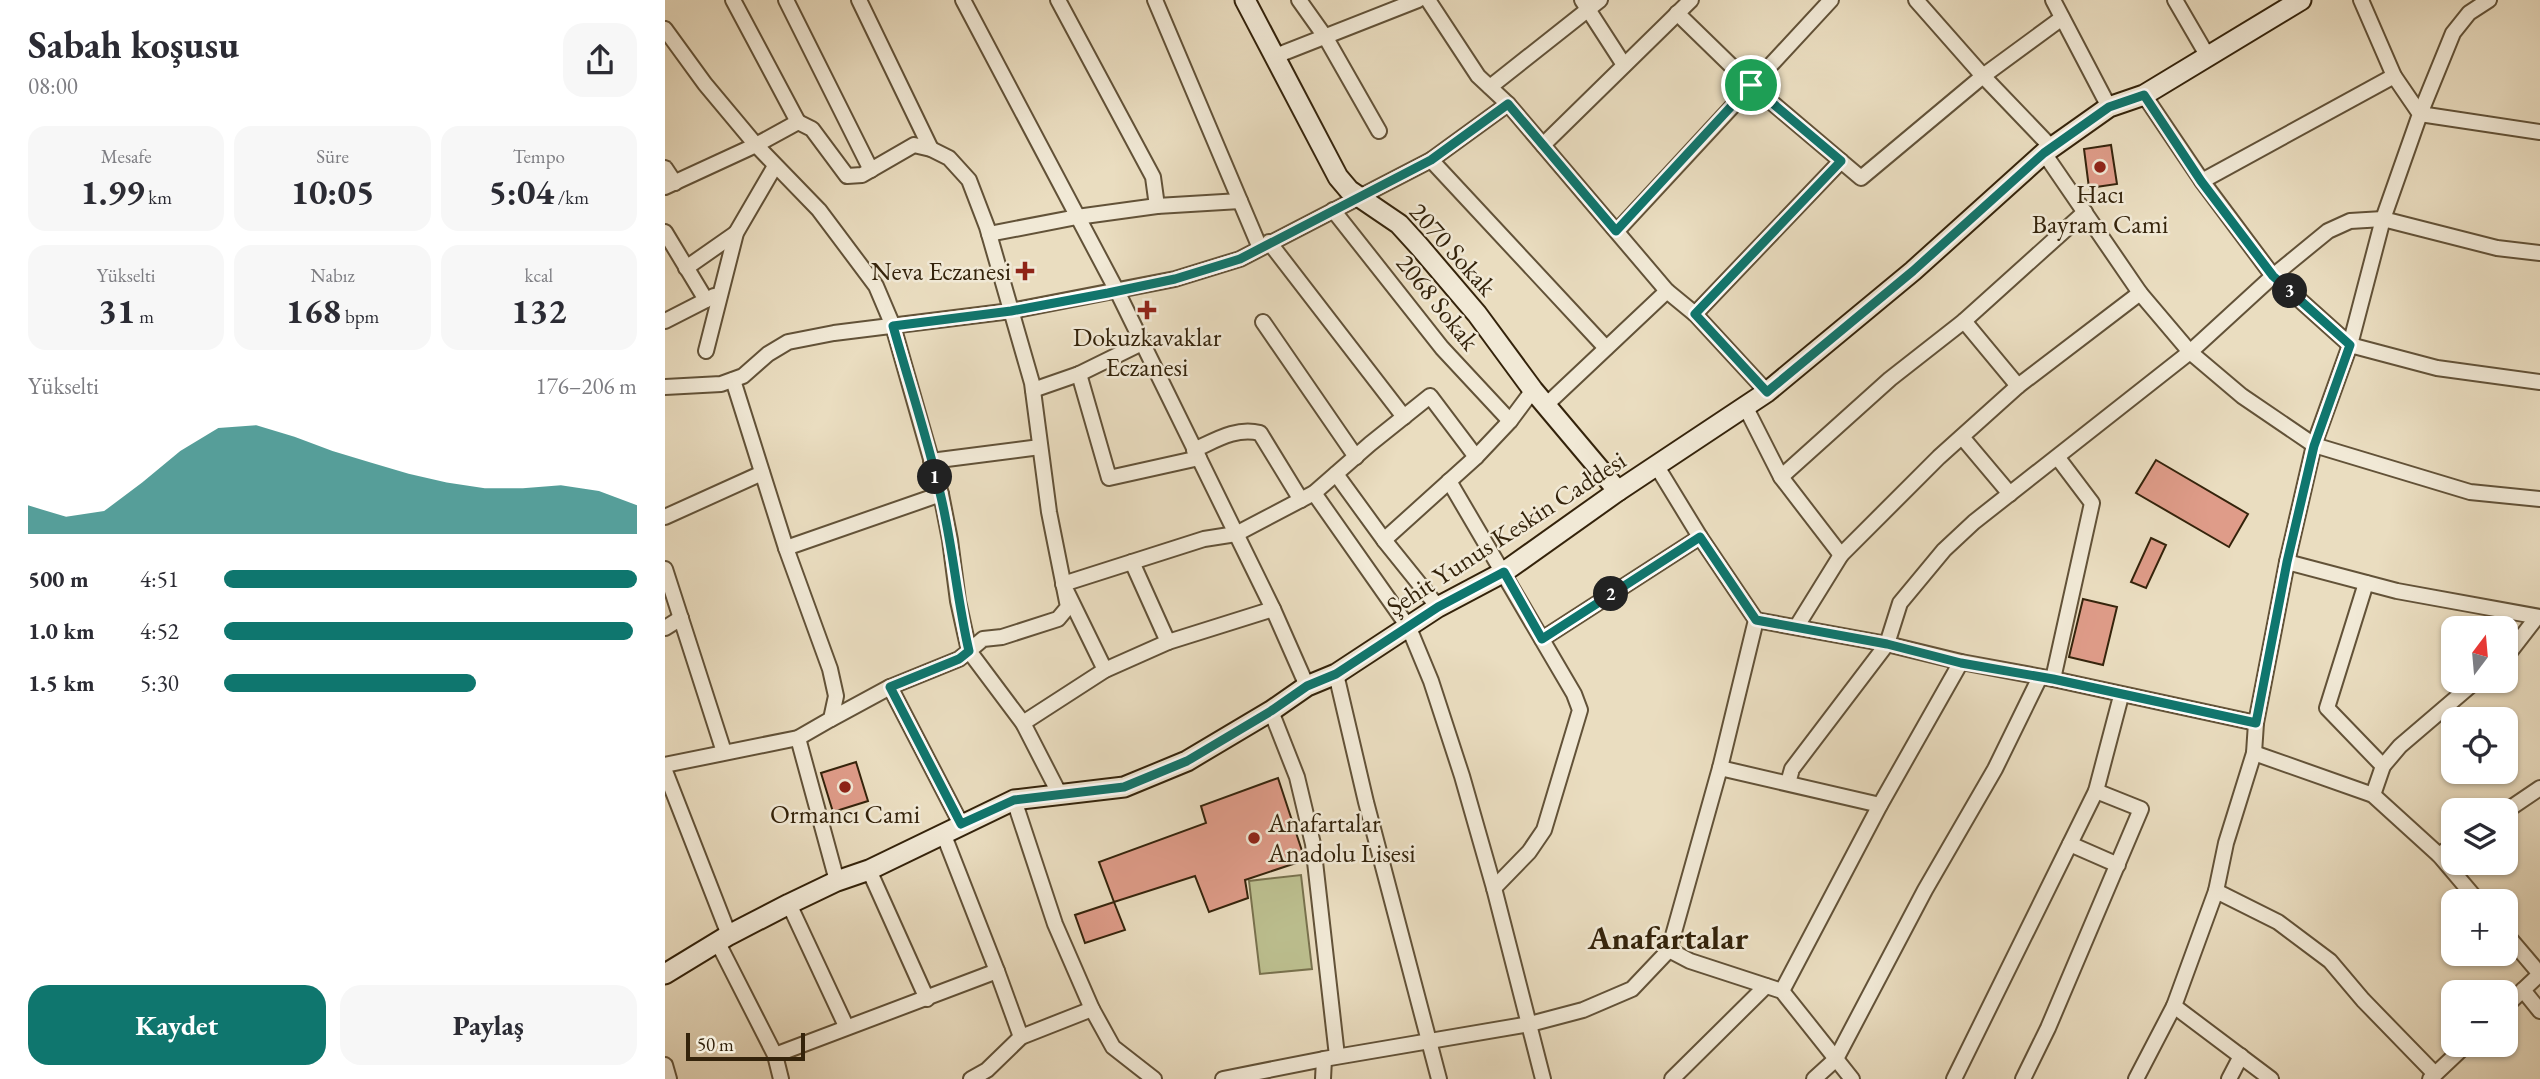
<!DOCTYPE html>
<html lang="tr">
<meta charset="utf-8">
<style>
:root{--surface:#fff;--page:#f7f7f7;--text:#2b2b33;--muted:#7c7c81;--accent:#0f766e}
body{margin:0;font-family:"EB Garamond",serif;background:var(--page);color:var(--text);height:100vh;display:flex;flex-direction:column;font-size:26px;white-space:nowrap}
*{box-sizing:border-box;margin:0}
p{font-size:23px;color:var(--muted)}
.icon{flex:none;width:38px;height:38px;fill:none;stroke:currentColor;stroke-width:2;stroke-linecap:round;stroke-linejoin:round}
.map{position:relative;flex:1;overflow:hidden}
.details{display:flex;flex-direction:column;background:var(--surface);width:665px}
.details>*{flex:none}
.needle{width:46px;rotate:16deg}
.tools{position:absolute;left:1776px;top:616px;display:grid;gap:14px}
.tools a{display:grid;place-items:center;width:77px;height:77px;border-radius:14px;background:var(--surface);box-shadow:0 2px 5px #0004;font-size:35px}
.scale{position:absolute;left:21px;bottom:18px;width:119px;box-sizing:border-box;padding-left:7px;border:4px solid #34230b;border-top:0;font-size:19px;line-height:24px;white-space:nowrap;color:#34230b;-webkit-text-stroke:5px #f1e9d6;paint-order:stroke}
.pin{position:absolute;display:grid;place-items:center;width:60px;height:60px;color:#fff;margin:-30px;border:4px solid #fff;border-radius:50%;box-shadow:0 2px 7px #0007}
.km{position:absolute;width:35px;height:35px;margin:-18px;border-radius:50%;background:#222;color:#fff;font-size:19px;line-height:35px;text-align:center}
.round{display:grid;place-items:center;flex:none;width:74px;height:74px;border-radius:21px;background:var(--page)}
.summary{display:flex;align-items:center;justify-content:space-between;height:119px;padding:0 28px}
h1{font-size:38px;font-weight:700;line-height:52px}
.metrics{display:grid;grid-template-columns:repeat(3,1fr);gap:10px;height:119px;padding:7px 28px}
.metrics div{display:grid;align-content:center;border-radius:18px;background:var(--page);text-align:center}
.metrics b{font-size:35px;font-weight:700}
.metrics small{font-size:19px;font-weight:400}
.metrics p{font-size:19px}
.chart{height:196px;padding:14px 28px}
.chart p{display:flex;justify-content:space-between}
.chart svg{width:100%;height:126px;margin-top:7px;fill:var(--accent);opacity:.7}
.action{display:flex;gap:14px;margin-top:auto;padding:14px 28px}
.action a{flex:1;height:80px;border-radius:21px;background:var(--accent);color:#fff;font-size:28px;font-weight:700;line-height:80px;text-align:center}
.action a+a{background:var(--page);color:var(--text)}
ul{padding:0 28px;list-style:none;font-size:23px}
li{display:grid;grid-template-columns:112px 84px 1fr;align-items:center;height:52px}
li i{height:18px;border-radius:9px;background:var(--accent)}
main{display:flex;flex:1;min-height:0}
.map>svg:first-child{display:block}
.green{fill:#bcbf8f;stroke:#78714d;stroke-width:2}
.building{fill:#df9c89;stroke:#34230b;stroke-width:2}
.lines{fill:none;stroke-linecap:round;stroke-linejoin:round}
.street-casing{stroke:#625238;stroke-width:18}
.secondary-casing{stroke:#34230b;stroke-width:23}
.street{stroke:#f1e9d6;stroke-width:14}
.secondary{stroke:#f1e9d6;stroke-width:19}
.route-casing{stroke:#fff;stroke-width:14}
.route{stroke:#0f766e;stroke-width:9}
.poi-dot{fill:#8f2418;stroke:#f1e9d6;stroke-width:2.5}
.labels{text-anchor:middle;stroke-width:5;stroke-linejoin:round;paint-order:stroke}
.poi-label{font-size:26px;fill:#34230b;stroke:#f1e9d6}
.street-label{font-size:26px;fill:#34230b;stroke:#f1e9d6}
.district-label{font-size:33px;font-weight:bold;fill:#34230b;stroke:#f1e9d6}
</style>
<main>
<section class="details">
<div class="summary"><div><h1>Sabah koşusu</h1><p>08:00</p></div><a class="round"><svg class="icon" aria-label="share" viewBox="0 0 24 24"><path d="M12 15V3M7 8l5-5 5 5M5 13v7h14v-7"/></svg></a></div>
<div class="metrics">
<div><p>Mesafe</p><b>1.99<small> km</small></b></div>
<div><p>Süre</p><b>10:05</b></div>
<div><p>Tempo</p><b>5:04<small> /km</small></b></div>
</div>
<div class="metrics">
<div><p>Yükselti</p><b>31<small> m</small></b></div>
<div><p>Nabız</p><b>168<small> bpm</small></b></div>
<div><p>kcal</p><b>132</b></div>
</div>
<div class="chart"><p><span>Yükselti</span>176–206 m</p>
<svg viewBox="0 0 160 44" preserveAspectRatio="none"><path d="M0 44V34L10 38L20 36L30 26L40 15L50 7L60 6L70 10L80 15L90 19L100 23L110 26L120 28L130 28L140 27L150 29L160 34V44z"/></svg>
</div>
<ul>
<li><b>500 m</b>4:51<i style="width:100%"></i></li>
<li><b>1.0 km</b>4:52<i style="width:99%"></i></li>
<li><b>1.5 km</b>5:30<i style="width:61%"></i></li>
</ul>
<div class="action"><a>Kaydet</a><a>Paylaş</a></div>
</section>
<div class="map">
<svg width="1875" height="1079" viewBox="0 0 1875 1079">
<rect width="100%" height="100%" fill="#eaddc0"/>
<filter id="stains"><feTurbulence type="fractalNoise" baseFrequency=".00286" numOctaves="4"/><feColorMatrix values="0 0 0 0 .2 0 0 0 0 .09 0 0 0 0 .02 0 0 0 .5 -.17"/></filter>
<radialGradient id="worn" r=".72"><stop offset=".6" stop-color="#630" stop-opacity="0"/><stop offset="1" stop-color="#630" stop-opacity=".3"/></radialGradient>
<path class="green" d="M636,875L647,969L595,974L584,881Z"/>
<g class="building">
<path d="M1446,145L1452,184L1424,188L1419,149Z"/>
<path d="M1491,460L1583,514L1564,547L1471,493Z"/>
<path d="M1486,538L1501,545L1481,588L1466,582Z"/>
<path d="M1418,599L1452,607L1438,665L1404,657Z"/>
<path d="M191,762L203,801L168,812L156,773Z"/>
<path d="M613,778L640,860L580,880L583,898L544,912L530,876L449,902L434,862L541,823L536,806Z"/>
<path d="M449,902L460,930L420,943L410,915Z"/>
</g>
<g class="lines">
<g class="street-casing">
<g id="street">
<path d="M68,0L133,122"/>
<path d="M121,0L206,170"/>
<path d="M194,0L266,149"/>
<path d="M298,0L452,291L608,609L642,686"/>
<path d="M393,0L488,177L492,206"/>
<path d="M490,0L595,248"/>
<path d="M634,0L661,38L714,131"/>
<path d="M763,0L813,76L843,104L1002,291L1030,314L1102,392"/>
<path d="M917,0L959,65"/>
<path d="M1251,0L1318,76L1387,148"/>
<path d="M1388,0L1444,107"/>
<path d="M1510,0L1542,55"/>
<path d="M1824,0L1804,13L1788,33L1755,114L1875,132"/>
<path d="M1012,13L1086,85L1196,178L1318,76L1397,18"/>
<path d="M0,29L40,84L91,145L154,210L211,286L228,326L276,494L285,540L293,601L304,651L294,659L225,687L166,719"/>
<path d="M608,57L753,0"/>
<path d="M825,87L935,0"/>
<path d="M1479,95L1537,181L1608,276L1685,345L1772,368L1875,382"/>
<path d="M878,145L1026,0"/>
<path d="M1379,153L1475,293L1525,352L1577,396L1649,445L1805,492L1875,499"/>
<path d="M766,160L941,348"/>
<path d="M0,168L10,183"/>
<path d="M1537,181L1729,76"/>
<path d="M0,187L91,145L133,122L147,129L182,176L197,175L249,145L266,149L284,158L304,180L322,227L367,383L384,512L403,607L393,619L337,637L318,639L304,651L358,723L394,793"/>
<path d="M668,210L777,348L845,421"/>
<path d="M952,231L1166,0"/>
<path d="M0,232L41,300"/>
<path d="M324,234L412,217L492,206L575,201"/>
<path d="M604,242L739,417"/>
<path d="M21,268L71,233"/>
<path d="M1030,314L1176,161"/>
<path d="M0,321L49,296"/>
<path d="M1299,321L1353,386"/>
<path d="M598,322L691,457"/>
<path d="M41,351L71,233L110,166"/>
<path d="M414,374L444,478L534,458"/>
<path d="M0,387L56,384L78,376L103,354L123,342L169,333L346,311L510,279L575,259L766,160L843,104"/>
<path d="M368,390L414,374L477,343"/>
<path d="M881,405L1002,291"/>
<path d="M1081,408L1116,477L1176,555"/>
<path d="M1297,437L1345,494"/>
<path d="M529,450C551,440 571,427 595,433L636,500"/>
<path d="M266,461L375,447"/>
<path d="M671,474L719,540L773,607"/>
<path d="M1116,477L1225,379L1299,321L1420,212"/>
<path d="M784,481L909,694L915,710L879,830L864,852L829,888"/>
<path d="M649,493L744,628L766,681L797,776L829,888L878,1079"/>
<path d="M0,517L97,473"/>
<path d="M719,540L811,457L845,421L868,390"/>
<path d="M121,548L276,494"/>
<path d="M467,562L503,642"/>
<path d="M1622,562L1732,591L1875,617"/>
<path d="M0,569L59,752"/>
<path d="M1701,583L1662,708L1718,766"/>
<path d="M1091,620L1222,644L1296,662L1388,679L1591,723"/>
<path d="M1132,626L1176,555L1274,457L1353,386L1475,293"/>
<path d="M0,628L16,618"/>
<path d="M877,639L1035,537"/>
<path d="M1841,657L1872,617"/>
<path d="M440,670L398,584L539,539L571,534L649,493L705,444L765,396L811,457"/>
<path d="M671,674L701,802L774,1079"/>
<path d="M1388,679L1427,503L1393,458"/>
<path d="M225,687L296,824"/>
<path d="M606,711L632,777L648,844L672,1056"/>
<path d="M358,723L440,670L503,642L608,609"/>
<path d="M133,738L172,881"/>
<path d="M1589,753L1708,795L1774,855L1813,901"/>
<path d="M0,765L133,738L166,719L171,696L165,669L121,548L68,380"/>
<path d="M1055,768L1215,805"/>
<path d="M0,771L64,935"/>
<path d="M1123,783L1127,769L1222,644L1235,603L1279,550L1309,522L1525,352L1608,276L1663,231L1685,221L1718,219L1832,248L1875,253"/>
<path d="M1708,795L1718,766L1735,746L1811,681"/>
<path d="M349,800L390,924L427,1009L448,1047L489,1079"/>
<path d="M1841,811L1875,788"/>
<path d="M1405,844L1453,865"/>
<path d="M1774,855L1788,845"/>
<path d="M204,870L262,999"/>
<path d="M1551,891L1613,922L1665,961L1698,1000L1770,1074"/>
<path d="M124,904L181,1026"/>
<path d="M1841,934L1875,974"/>
<path d="M53,943L110,1055L116,1079"/>
<path d="M1004,950L1025,961L1117,991L1187,1079"/>
<path d="M332,971L356,1037"/>
<path d="M1858,990L1875,1011"/>
<path d="M1117,991L1215,805L1296,662"/>
<path d="M1509,1006L1606,1079"/>
<path d="M1841,1006L1875,974"/>
<path d="M110,1055L332,971L278,833"/>
<path d="M0,1065L4,1079"/>
<path d="M306,1079L322,1070L356,1037L427,1009"/>
<path d="M558,1079L659,1059L865,1024L918,1010L967,989L1004,950L1055,768L1091,620L1035,537L991,465"/>
<path d="M658,1079L659,1059"/>
<path d="M1007,1079L1101,986"/>
<path d="M1149,1079L1171,1059L1260,890L1330,769L1375,677"/>
<path d="M1289,1079L1431,791L1456,696"/>
<path d="M1358,1079L1383,1028L1476,809L1431,791"/>
<path d="M1471,1079L1509,1006L1551,891L1561,843L1589,753L1591,723L1622,562L1649,445L1685,345L1718,219L1755,114L1729,76L1696,0"/>
<path d="M1564,1079L1576,1056"/>
<path d="M1765,1079L1801,1045"/>
</g>
</g>
<g class="secondary-casing">
<g id="secondary">
<path d="M580,0L673,177L684,190L734,224L754,246L812,314L868,390L953,491"/>
<path d="M0,974L64,935L124,904L172,881L204,870L349,800L459,787L522,761L606,711L642,686L671,674L773,607L839,572L953,491L1102,392L1248,271L1379,153L1444,107L1479,95L1636,0"/>
</g>
</g>
<use href="#street" class="street"/>
<use href="#secondary" class="secondary"/>
</g>
<g class="lines">
<g class="route-casing">
<path id="route" d="M1086,85L1176,161L1030,314L1102,392L1248,271L1379,153L1444,107L1479,95L1536,181L1608,276L1685,345L1649,446L1622,562L1591,723L1388,679L1296,663L1222,644L1091,620L1035,537L877,639L839,572L773,607L671,674L642,686L606,711L522,761L459,787L349,800L296,824L225,687L294,659L304,651C292,600 288,548 276,497C263,440 244,383 228,326L346,311L443,293L510,279L575,259L766,160L843,104L951,231Z"/>
</g>
<use href="#route" class="route"/>
</g>
<g class="poi-dot">
<circle cx="1435" cy="167" r="7"/>
<path d="M356.5 260.5h7v7h7v7h-7v7h-7v-7h-7v-7h7z"/>
<path d="M478.5 299.5h7v7h7v7h-7v7h-7v-7h-7v-7h7z"/>
<circle cx="180" cy="787" r="7"/>
<circle cx="589" cy="838" r="7"/>
</g>
<g class="labels">
<g class="poi-label">
<text x="1435" y="203">Hacı<tspan x="1435" dy="30">Bayram Cami</tspan></text>
<text x="346" y="280" text-anchor="end">Neva Eczanesi</text>
<text x="482" y="346">Dokuzkavaklar<tspan x="482" dy="30">Eczanesi</tspan></text>
<text x="180" y="823">Ormancı Cami</text>
<text x="603" y="832" text-anchor="start">Anafartalar<tspan x="603" dy="30">Anadolu Lisesi</tspan></text>
</g>
<g class="street-label">
<text transform="translate(788 249) rotate(48)" y="9">2070 Sokak</text>
<text transform="translate(773 302) rotate(51)" y="9">2068 Sokak</text>
<text transform="translate(841 533) rotate(-33)" y="9">Şehit Yunus Keskin Caddesi</text>
</g>
<g class="district-label">
<text x="1003" y="949">Anafartalar</text>
</g>
</g>
<rect width="100%" height="100%" filter="url(#stains)"/>
<rect width="100%" height="100%" fill="url(#worn)"/>
</svg>
<div class="tools">
<a><svg class="needle" viewBox="-14 -14 28 28"><path d="M0-13l5 13h-10z" fill="#e53935"/><path d="M0 13l5-13h-10z" fill="#7c7c81"/></svg></a>
<a><svg class="icon" aria-label="locate" viewBox="0 0 24 24"><circle cx="12" cy="12" r="6"/><path d="M12 2v4M12 18v4M2 12h4M18 12h4"/></svg></a>
<a><svg class="icon" aria-label="layers" viewBox="0 0 24 24"><path d="M12 4l9 5-9 5-9-5zM3 14l9 5 9-5"/></svg></a>
<a>+</a>
<a>−</a>
</div>
<div class="scale">50 m</div>
<div class="pin" style="left:1086px;top:85px;background:#1e9e55"><svg class="icon" aria-label="arrive" viewBox="0 0 24 24"><path d="M6 21V4h12l-3 4 3 4H6"/></svg></div>
<b class="km" style="left:270px;top:477px">1</b>
<b class="km" style="left:946px;top:594px">2</b>
<b class="km" style="left:1625px;top:291px">3</b>
</div>
</main>
